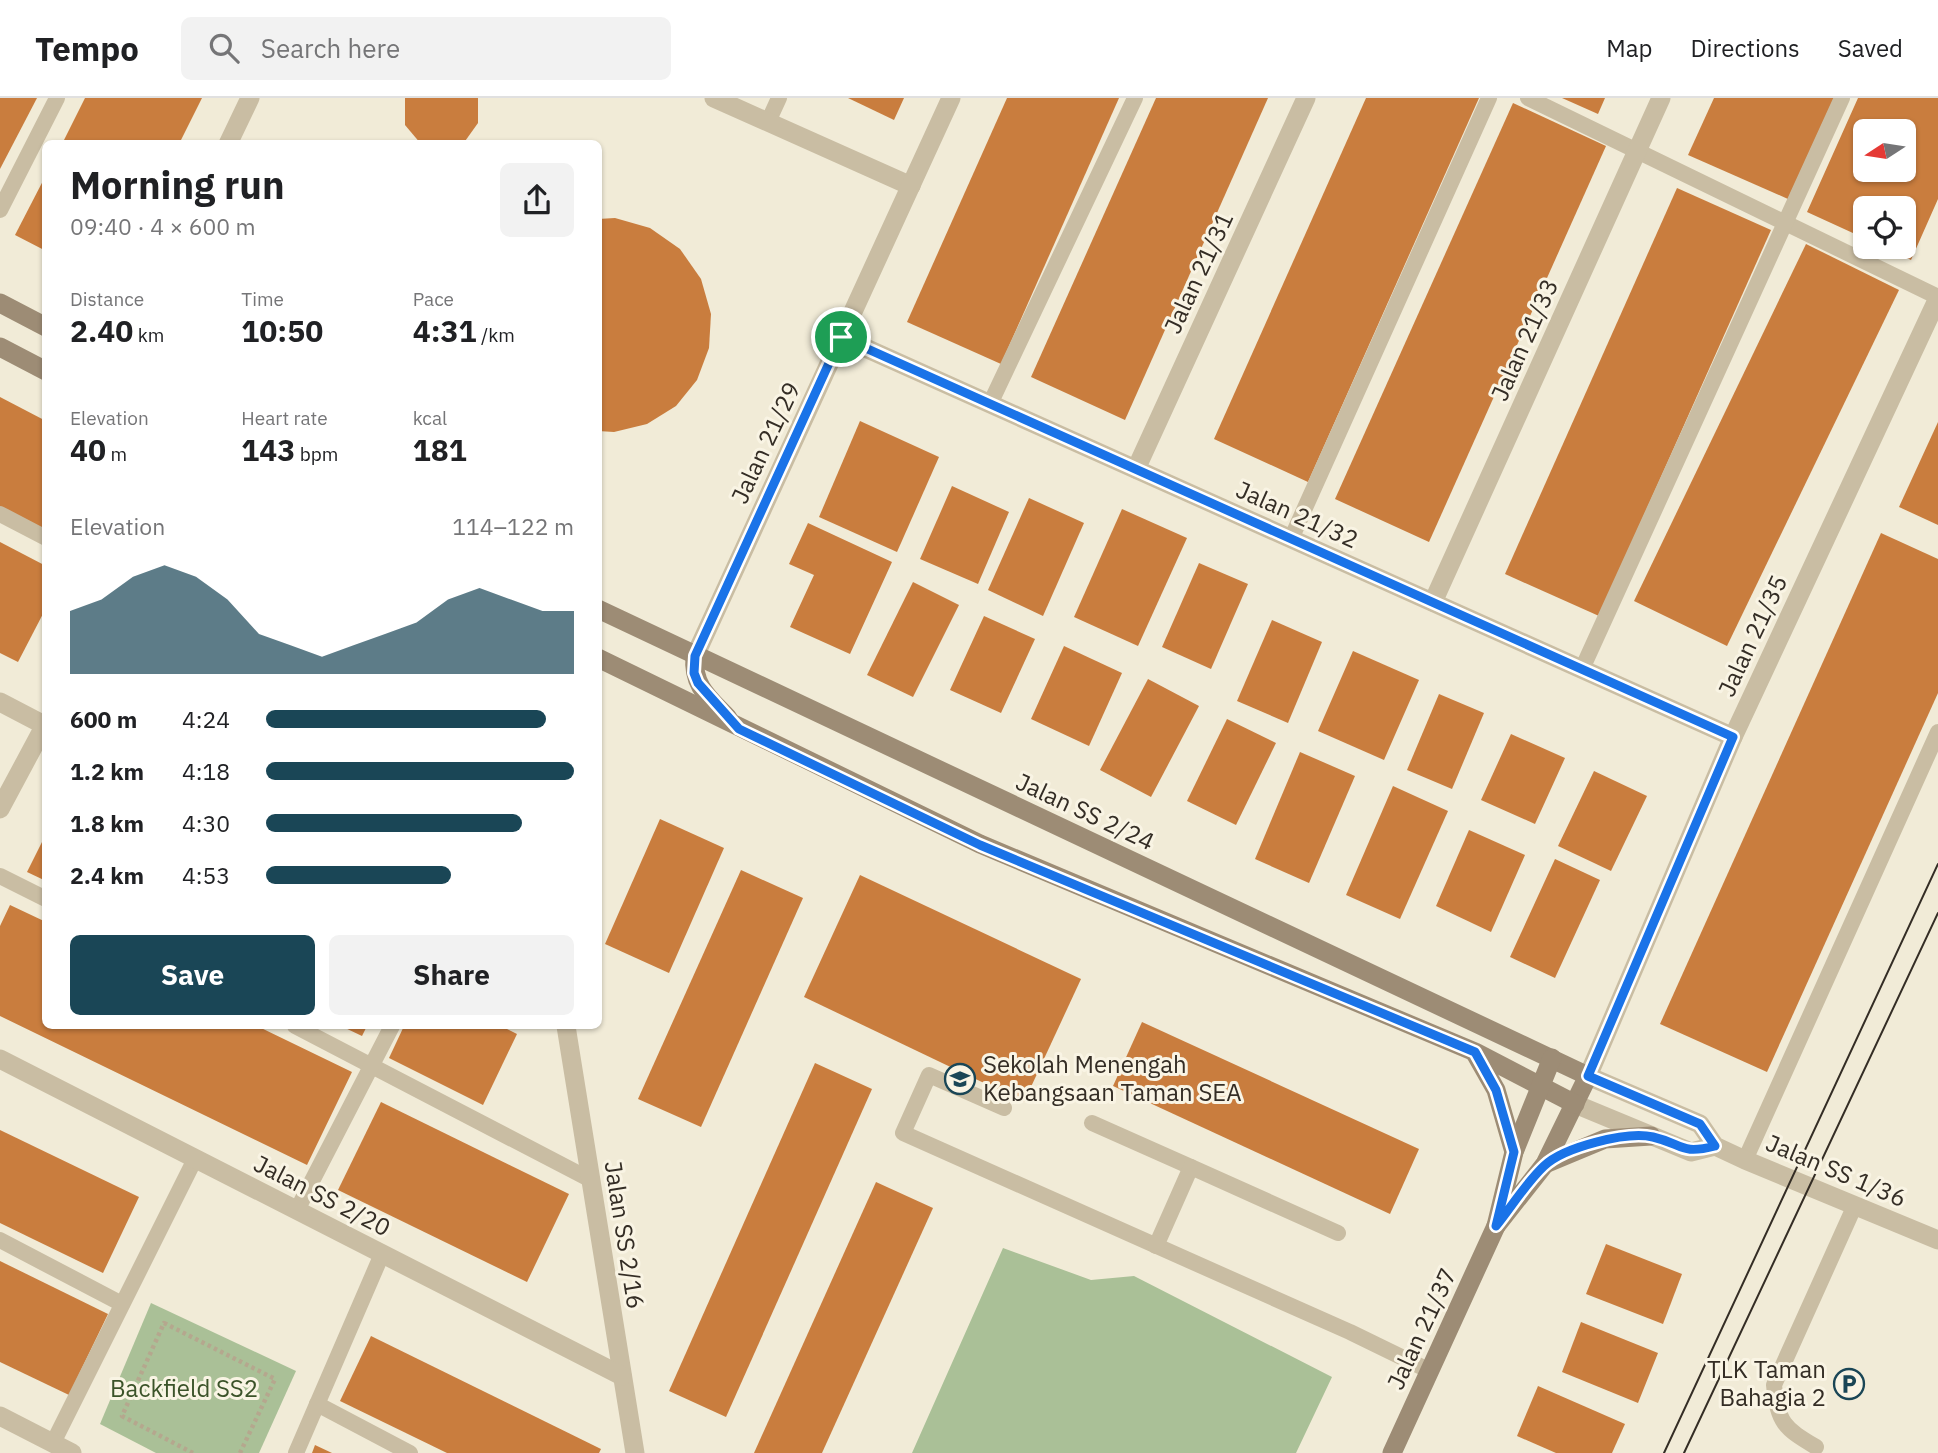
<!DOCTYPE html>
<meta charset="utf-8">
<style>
:root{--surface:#fff;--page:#f2f2f2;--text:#202124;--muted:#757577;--line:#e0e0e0;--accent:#1a4656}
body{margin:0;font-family:"IBM Plex Sans",sans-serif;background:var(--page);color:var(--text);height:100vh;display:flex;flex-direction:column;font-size:26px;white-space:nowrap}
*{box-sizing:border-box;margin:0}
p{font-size:23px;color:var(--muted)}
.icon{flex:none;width:38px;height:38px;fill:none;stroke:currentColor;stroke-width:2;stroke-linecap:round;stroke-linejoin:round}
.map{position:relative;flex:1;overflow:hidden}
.panel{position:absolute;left:42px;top:42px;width:560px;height:889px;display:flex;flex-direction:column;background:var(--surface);border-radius:10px;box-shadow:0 2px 5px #0004}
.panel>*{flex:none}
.needle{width:46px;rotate:258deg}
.buttons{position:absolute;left:1853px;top:21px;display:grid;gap:14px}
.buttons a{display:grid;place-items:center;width:63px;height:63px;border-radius:10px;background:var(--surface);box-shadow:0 2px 5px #0004;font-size:35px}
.pin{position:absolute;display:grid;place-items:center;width:60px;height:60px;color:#fff;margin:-30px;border:4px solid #fff;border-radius:50%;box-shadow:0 2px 7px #0007}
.round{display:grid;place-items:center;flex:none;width:74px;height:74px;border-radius:10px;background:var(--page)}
.headline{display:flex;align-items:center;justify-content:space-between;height:119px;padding:0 28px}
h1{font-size:38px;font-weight:700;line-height:52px}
.metrics{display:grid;grid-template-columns:repeat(3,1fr);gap:10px;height:119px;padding:7px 28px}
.metrics div{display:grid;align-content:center}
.metrics b{font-size:30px;font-weight:700}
.metrics small{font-size:19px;font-weight:400}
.metrics p{font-size:19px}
.chart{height:196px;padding:14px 28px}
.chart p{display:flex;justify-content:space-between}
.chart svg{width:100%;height:126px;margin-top:7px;fill:var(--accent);opacity:.7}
.cta{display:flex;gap:14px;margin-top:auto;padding:14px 28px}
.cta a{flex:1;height:80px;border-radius:10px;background:var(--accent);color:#fff;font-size:28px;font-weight:700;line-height:80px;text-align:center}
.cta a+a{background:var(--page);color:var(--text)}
ul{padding:0 28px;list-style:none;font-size:23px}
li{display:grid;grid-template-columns:112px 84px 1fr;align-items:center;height:52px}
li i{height:18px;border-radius:9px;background:var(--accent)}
header{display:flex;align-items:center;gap:42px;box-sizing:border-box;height:98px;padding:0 35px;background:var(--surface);border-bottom:2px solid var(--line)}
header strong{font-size:33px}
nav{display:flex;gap:38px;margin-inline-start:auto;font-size:24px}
.search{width:490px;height:63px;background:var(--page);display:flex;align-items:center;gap:18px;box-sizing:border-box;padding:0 24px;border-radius:10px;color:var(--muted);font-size:26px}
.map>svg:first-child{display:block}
.green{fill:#aac097}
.building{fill:#c97d3e;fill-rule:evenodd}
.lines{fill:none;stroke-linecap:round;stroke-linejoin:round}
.path{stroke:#b5a78e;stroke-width:4.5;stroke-dasharray:3.5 3.5;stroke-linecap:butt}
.service{stroke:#c9bda3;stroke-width:16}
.minor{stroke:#c9bda3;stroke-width:19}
.tertiary{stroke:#c9bda3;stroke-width:19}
.secondary{stroke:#9d8c75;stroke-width:19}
.tram{stroke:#342d25;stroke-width:2}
.route-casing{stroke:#fff;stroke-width:14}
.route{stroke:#1a73e8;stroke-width:9}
.labels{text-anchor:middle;stroke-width:6;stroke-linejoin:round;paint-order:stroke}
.street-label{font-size:24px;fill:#342d25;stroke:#f9f4e4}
.poi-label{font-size:24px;fill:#342d25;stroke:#f9f4e4;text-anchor:start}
.park-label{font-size:24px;fill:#3b5329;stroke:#f9f4e4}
</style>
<header>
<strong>Tempo</strong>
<div class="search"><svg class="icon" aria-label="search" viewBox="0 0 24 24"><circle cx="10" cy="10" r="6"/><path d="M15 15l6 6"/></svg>Search here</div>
<nav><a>Map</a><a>Directions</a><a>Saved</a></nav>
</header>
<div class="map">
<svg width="1938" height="1355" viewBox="0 0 1938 1355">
<rect width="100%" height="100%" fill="#f1ebd7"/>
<g class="green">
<path d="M1003,1150L1091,1182L1134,1178L1332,1279L1296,1355H912Z"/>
<path d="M151,1205L296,1273L259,1355H156L100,1326Z"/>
</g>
<g class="building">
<path d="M0,0H37L0,71Z"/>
<path d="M85,0H202L179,46H62Z"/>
<path d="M405,0H478V25L463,46H421L405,27Z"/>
<path d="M848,0H904L894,22Z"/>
<path d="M1007,0H1119L1001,266L907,224Z"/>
<path d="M1156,0H1268L1125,322L1031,279Z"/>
<path d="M1366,0H1479L1308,384L1214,341Z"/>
<path d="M1562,0H1605L1598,16Z"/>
<path d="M1714,0H1834L1788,101L1688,57Z"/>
<path d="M1858,0H1938V101L1911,162L1883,149H1904V110H1866V141L1807,114ZM1866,33H1904V72H1866Z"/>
<path d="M1513,5L1606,48L1429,444L1335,401Z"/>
<path d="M46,77V153L15,137Z"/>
<path d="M1677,90L1771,132L1599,518L1505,476Z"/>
<path d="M615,120L650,130L680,151L701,181L711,216L709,250L697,282L676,308L647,326L614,334L598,333V121Z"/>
<path d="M1806,146L1899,192L1727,548L1634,503Z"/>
<path d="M0,299L46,323V433L0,409Z"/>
<path d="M860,323L939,359L897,454L819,419Z"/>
<path d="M1938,324V427L1899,409Z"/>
<path d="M952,388L1009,414L978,486L920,461Z"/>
<path d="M1029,400L1084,425L1043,518L988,492Z"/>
<path d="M1122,411L1187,440L1138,548L1074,519Z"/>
<path d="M808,425L892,464L850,556L790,529L814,477L789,466Z"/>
<path d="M1881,435L1938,461V595L1767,974L1660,926Z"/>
<path d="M0,444L46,468V510L18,564L0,555Z"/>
<path d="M1199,465L1248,486L1211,571L1162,549Z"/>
<path d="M913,484L959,507L913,599L867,577Z"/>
<path d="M984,518L1035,541L1001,615L950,592Z"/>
<path d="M1272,522L1322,544L1288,625L1237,603Z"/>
<path d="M1064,548L1122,575L1089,648L1031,621Z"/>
<path d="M1353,553L1419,582L1384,662L1318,633Z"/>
<path d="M1148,581L1199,608L1151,699L1100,672Z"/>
<path d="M1439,596L1484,615L1452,691L1407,672Z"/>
<path d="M1227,621L1276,645L1236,727L1187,703Z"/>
<path d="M1511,636L1565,660L1535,726L1481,702Z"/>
<path d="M1300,654L1355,678L1309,785L1255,761Z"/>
<path d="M1594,673L1647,698L1611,773L1558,748Z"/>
<path d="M1393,688L1448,713L1400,821L1346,797Z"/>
<path d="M660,721L724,750L669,875L605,846Z"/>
<path d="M1469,732L1525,757L1491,834L1436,808Z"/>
<path d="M46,736V783L27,774Z"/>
<path d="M1555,761L1600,782L1555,880L1510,859Z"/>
<path d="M741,772L803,800L701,1029L638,1001Z"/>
<path d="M860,777L1081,881L1024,1004L804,899Z"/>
<path d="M10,807L46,824V928H257L352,974L307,1067L0,918V828Z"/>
<path d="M1142,924L1419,1051L1390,1116L1113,988Z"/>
<path d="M341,928H367L362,938Z"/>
<path d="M404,928H501L517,936L483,1007L389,960Z"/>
<path d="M815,965L872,991L726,1319L669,1293Z"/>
<path d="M381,1004L569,1096L527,1184L338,1092Z"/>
<path d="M0,1032L139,1099L103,1175L0,1125Z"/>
<path d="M876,1084L933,1110L822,1355H754Z"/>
<path d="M1606,1146L1682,1176L1663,1226L1586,1196Z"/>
<path d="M0,1163L108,1216L69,1297L0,1264Z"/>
<path d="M1581,1224L1658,1255L1638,1305L1562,1274Z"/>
<path d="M371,1238L601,1351L599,1355H447L340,1303Z"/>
<path d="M1538,1288L1625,1326L1612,1355H1556L1517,1338Z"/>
<path d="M315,1347L332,1355H312Z"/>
</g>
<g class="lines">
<path class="path" d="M193,1355L122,1318L164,1225L275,1281L240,1355"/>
<g class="service">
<path d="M1528,0L1938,199"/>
<path d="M768,24L779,0"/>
<path d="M0,112L57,0"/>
<path d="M990,306L1135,0"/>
<path d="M0,416L46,440"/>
<path d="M1291,441L1489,0"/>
<path d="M1582,571L1842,0"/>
<path d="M0,778L46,801"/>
<path d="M295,928L591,1082"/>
<path d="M1004,1010L929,977L903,1035L1350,1234L1430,1273"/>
<path d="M1092,1025L1191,1069"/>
<path d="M1745,1062L1938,634"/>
<path d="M297,1112L392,928"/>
<path d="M0,1142L122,1206"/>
<path d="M1156,1148L1191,1069L1338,1135"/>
<path d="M317,1306L410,1355"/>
<path d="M53,1345L195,1061"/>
<path d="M1816,1349C1784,1330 1778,1325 1774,1287L1855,1107"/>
<path d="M296,1355L382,1156"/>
</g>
<g class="minor">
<path d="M714,0L911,88"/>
<path d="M228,46L250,0"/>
<path d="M841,239L1733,639"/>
<path d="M1136,371L1306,0"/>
<path d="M1433,504L1661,0"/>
<path d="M695,558L951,0"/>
<path d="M0,604L46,628"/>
<path d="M0,711L46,625"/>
<path d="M566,928L635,1355"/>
<path d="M0,961L622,1278"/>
<path d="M0,1318L72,1355"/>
</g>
<g class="tertiary">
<path d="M1938,200L1733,639L1588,978L1700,1026L1715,1048L1745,1062L1938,1142"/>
<path d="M1575,1006L1691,1054L1715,1048"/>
</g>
<g class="secondary">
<path d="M0,205L46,229"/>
<path d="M0,249L46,273"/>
<path d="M598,511L1588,978L1545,1066L1496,1128"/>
<path d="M695,558C692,588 709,600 728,620"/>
<path d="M598,560L980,746L1475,954L1575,1006"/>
<path d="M1475,955L1496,992L1514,1054"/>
<path d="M1545,1066L1605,1041L1651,1038"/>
<path d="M1392,1355L1496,1128L1514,1054L1552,960"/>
</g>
<g class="tram">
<path d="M1664,1355L1938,766"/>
<path d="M1684,1355L1938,815"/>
</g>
</g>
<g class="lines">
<g class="route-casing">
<path id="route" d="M841,239L1733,639L1588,978L1700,1026L1715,1048C1680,1057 1683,1046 1653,1039C1627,1033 1564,1049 1544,1068C1526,1085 1512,1108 1496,1128L1514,1054L1496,992L1475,954L980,747L739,631L698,585L694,575L695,558Z"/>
</g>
<use href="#route" class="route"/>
</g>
<defs>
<g id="school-ring" transform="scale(1.575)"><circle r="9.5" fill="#f9f4e4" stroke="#1a4656" stroke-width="1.5"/><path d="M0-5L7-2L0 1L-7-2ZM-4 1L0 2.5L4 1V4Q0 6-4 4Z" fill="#1a4656"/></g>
<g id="parking-ring" transform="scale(1.575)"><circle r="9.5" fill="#f9f4e4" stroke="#1a4656" stroke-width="1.5"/><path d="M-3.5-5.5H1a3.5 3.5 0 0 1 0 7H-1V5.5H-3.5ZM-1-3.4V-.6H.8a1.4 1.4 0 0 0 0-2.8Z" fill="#1a4656"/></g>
</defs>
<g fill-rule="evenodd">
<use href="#school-ring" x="960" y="981"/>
<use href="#parking-ring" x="1849" y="1286"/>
</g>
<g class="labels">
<g class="street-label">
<text transform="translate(1199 175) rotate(-65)" y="8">Jalan 21/31</text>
<text transform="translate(1525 242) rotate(-66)" y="8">Jalan 21/33</text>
<text transform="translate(766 345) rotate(-65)" y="8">Jalan 21/29</text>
<text transform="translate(1297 417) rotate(24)" y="8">Jalan 21/32</text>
<text transform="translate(1753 538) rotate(-65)" y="8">Jalan 21/35</text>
<text transform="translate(1085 714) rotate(25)" y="8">Jalan SS 2/24</text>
<text transform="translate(1836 1073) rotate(23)" y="8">Jalan SS 1/36</text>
<text transform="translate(322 1098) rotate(27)" y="8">Jalan SS 2/20</text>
<text transform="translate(624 1137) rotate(81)" y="8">Jalan SS 2/16</text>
<text transform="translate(1422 1231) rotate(-65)" y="8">Jalan 21/37</text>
</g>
<g class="poi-label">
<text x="983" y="975">Sekolah Menengah<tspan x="983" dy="28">Kebangsaan Taman SEA</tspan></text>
<text x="1826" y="1280" text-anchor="end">TLK Taman<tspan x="1826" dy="28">Bahagia 2</tspan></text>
</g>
<g class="park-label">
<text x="184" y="1299">Backfield SS2</text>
</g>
</g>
</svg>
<div class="buttons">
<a><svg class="needle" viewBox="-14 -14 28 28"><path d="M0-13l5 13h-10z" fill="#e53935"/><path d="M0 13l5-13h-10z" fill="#757577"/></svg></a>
<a><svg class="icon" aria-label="locate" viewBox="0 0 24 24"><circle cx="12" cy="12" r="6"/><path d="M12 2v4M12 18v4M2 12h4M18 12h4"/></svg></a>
</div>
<div class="pin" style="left:841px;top:239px;background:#1e9e55"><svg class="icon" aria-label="arrive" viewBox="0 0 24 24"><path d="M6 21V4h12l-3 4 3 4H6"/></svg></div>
<section class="panel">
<div class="headline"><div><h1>Morning run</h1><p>09:40 · 4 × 600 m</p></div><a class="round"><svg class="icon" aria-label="share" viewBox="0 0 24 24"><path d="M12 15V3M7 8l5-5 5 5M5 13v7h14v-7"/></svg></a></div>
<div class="metrics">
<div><p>Distance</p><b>2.40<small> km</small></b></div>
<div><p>Time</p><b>10:50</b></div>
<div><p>Pace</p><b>4:31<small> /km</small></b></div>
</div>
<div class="metrics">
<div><p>Elevation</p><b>40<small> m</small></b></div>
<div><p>Heart rate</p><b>143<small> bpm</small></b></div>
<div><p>kcal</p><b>181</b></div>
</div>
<div class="chart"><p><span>Elevation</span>114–122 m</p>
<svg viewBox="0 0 160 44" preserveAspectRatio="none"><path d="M0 44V22L10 18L20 10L30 6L40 10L50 18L60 30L70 34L80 38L90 34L100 30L110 26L120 18L130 14L140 18L150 22L160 22V44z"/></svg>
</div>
<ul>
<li><b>600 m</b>4:24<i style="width:91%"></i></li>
<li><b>1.2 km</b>4:18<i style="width:100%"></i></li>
<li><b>1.8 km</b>4:30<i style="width:83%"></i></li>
<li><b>2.4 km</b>4:53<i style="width:60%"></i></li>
</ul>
<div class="cta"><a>Save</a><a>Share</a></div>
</section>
</div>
